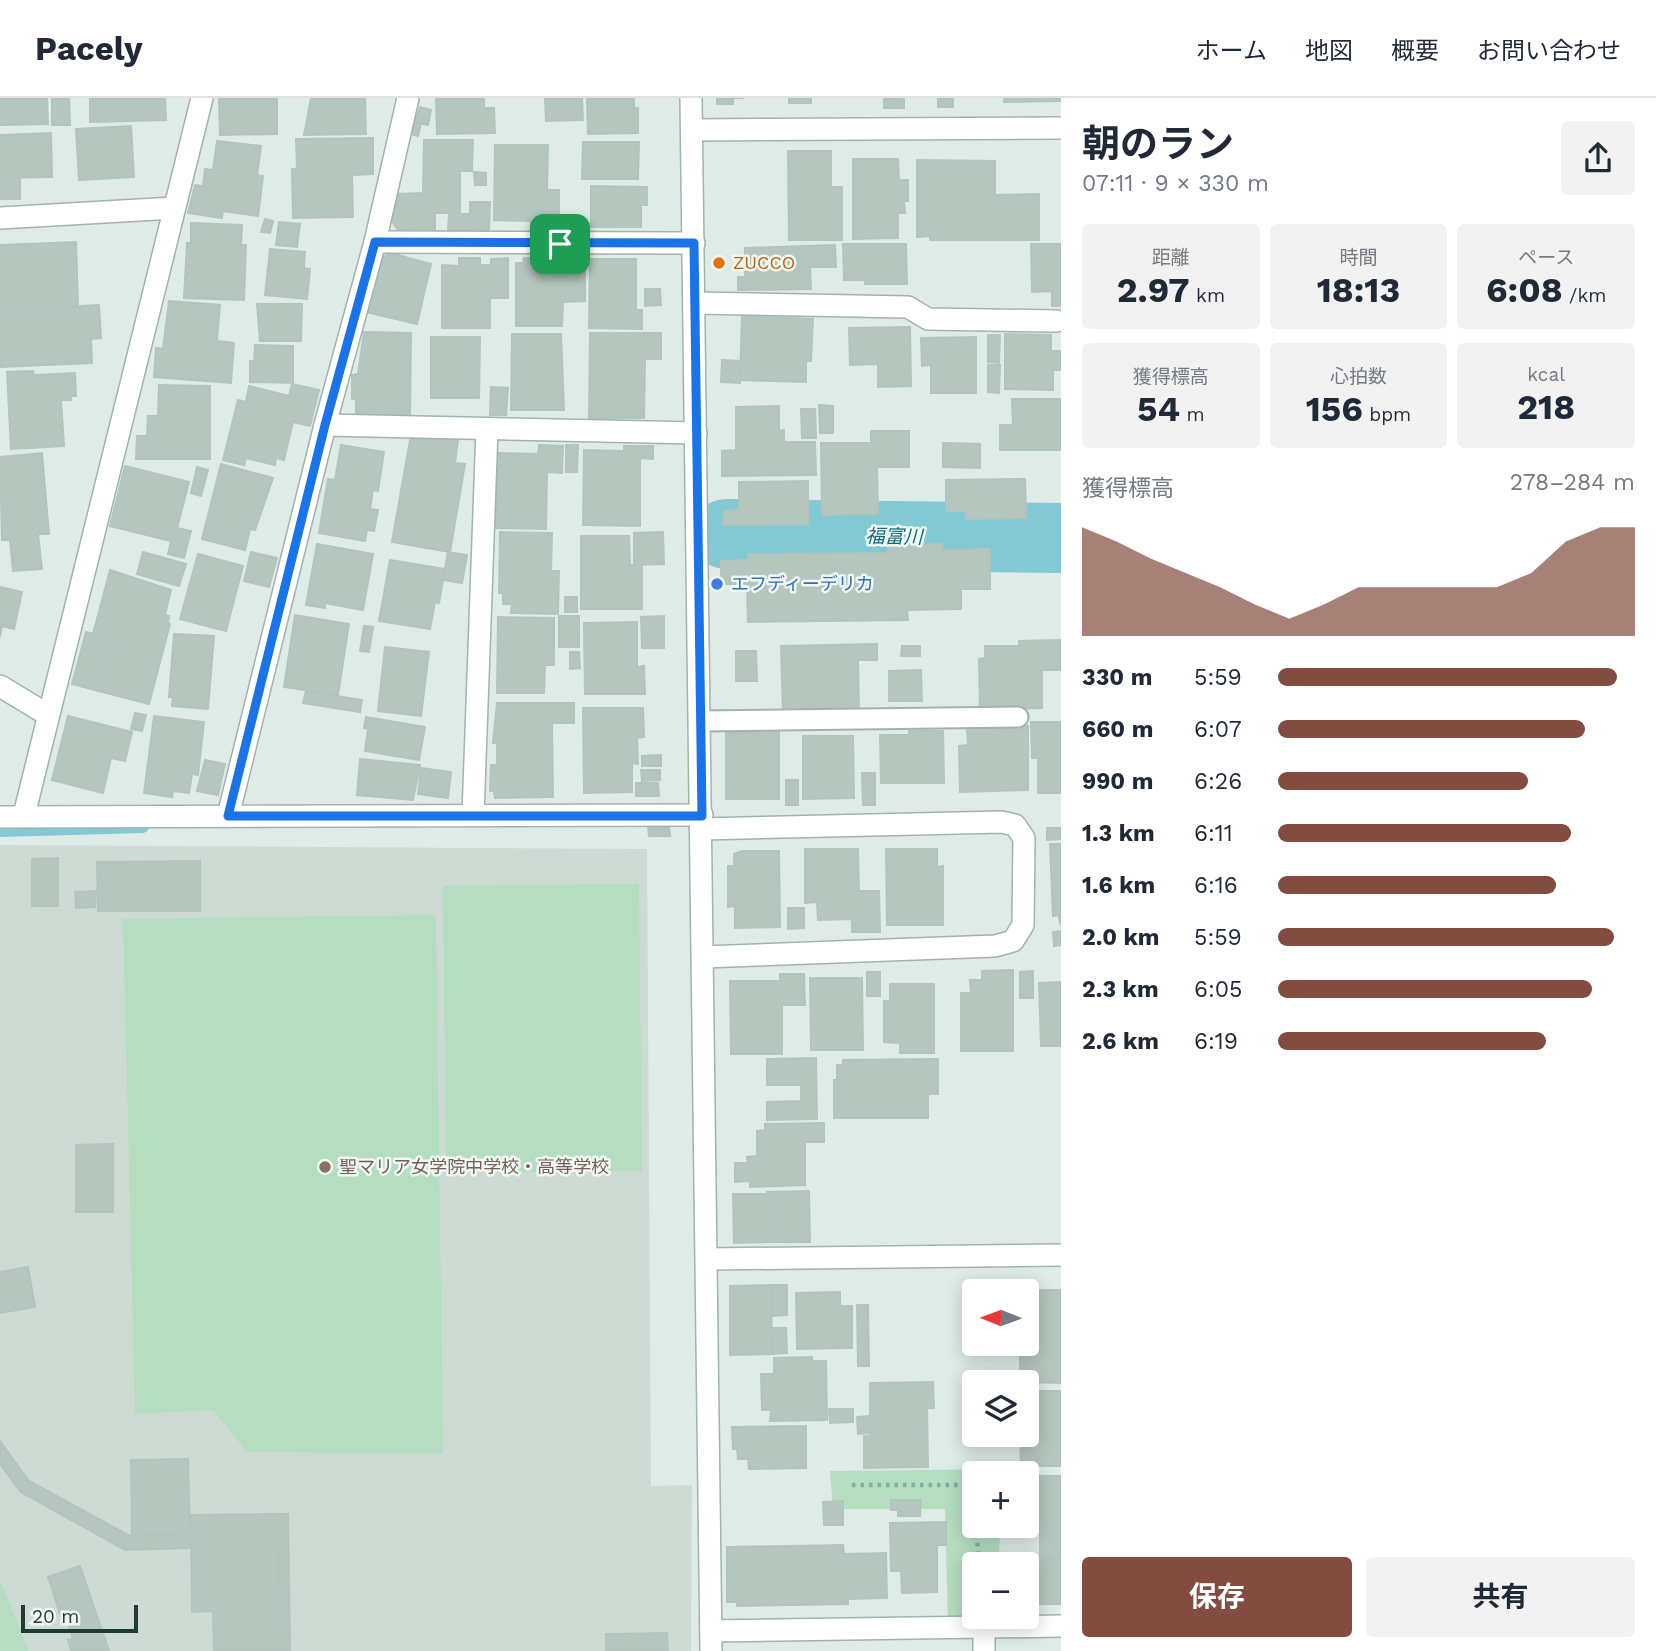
<!DOCTYPE html>
<html lang="ja">
<meta charset="utf-8">
<style>
:root{--surface:#fff;--page:#f2f2f3;--text:#1f2937;--muted:#747a83;--line:#e0e1e3;--accent:#824c40}
body{margin:0;font-family:"Work Sans","Noto Sans JP",sans-serif;background:var(--page);color:var(--text);height:100vh;display:flex;flex-direction:column;font-size:26px;white-space:nowrap}
*{box-sizing:border-box;margin:0}
p{font-size:23px;color:var(--muted)}
.icon{flex:none;width:38px;height:38px;fill:none;stroke:currentColor;stroke-width:2;stroke-linecap:round;stroke-linejoin:round}
.map{position:relative;flex:1;overflow:hidden}
.side{display:flex;flex-direction:column;background:var(--surface);width:595px}
.side>*{flex:none}
.needle{width:46px;rotate:271deg}
.buttons{position:absolute;left:962px;top:1181px;display:grid;gap:14px}
.buttons a{display:grid;place-items:center;width:77px;height:77px;border-radius:7px;background:var(--surface);box-shadow:0 4px 18px #0003;font-size:35px}
.scale{position:absolute;left:21px;bottom:18px;width:117px;box-sizing:border-box;padding-left:7px;border:4px solid #1f3c34;border-top:0;font-size:19px;line-height:24px;white-space:nowrap;color:#1f3c34;-webkit-text-stroke:5px #eff8f3;paint-order:stroke}
.pin{position:absolute;display:grid;place-items:center;width:60px;height:60px;color:#fff;margin:-30px;border-radius:14px;box-shadow:0 4px 10px #0006}
.round{display:grid;place-items:center;flex:none;width:74px;height:74px;border-radius:7px;background:var(--page)}
.headline{display:flex;align-items:center;justify-content:space-between;height:119px;padding:0 21px}
h1{font-size:38px;font-weight:700;line-height:52px}
.metrics{display:grid;grid-template-columns:repeat(3,1fr);gap:10px;height:119px;padding:7px 21px}
.metrics div{display:grid;align-content:center;border-radius:7px;background:var(--page);text-align:center}
.metrics b{font-size:35px;font-weight:700}
.metrics small{font-size:19px;font-weight:400}
.metrics p{font-size:19px}
.chart{height:196px;padding:14px 21px}
.chart p{display:flex;justify-content:space-between}
.chart svg{width:100%;height:126px;margin-top:7px;fill:var(--accent);opacity:.7}
.primary-button{display:flex;gap:14px;margin-top:auto;padding:14px 21px}
.primary-button a{flex:1;height:80px;border-radius:7px;background:var(--accent);color:#fff;font-size:28px;font-weight:700;line-height:80px;text-align:center}
.primary-button a+a{background:var(--page);color:var(--text)}
ul{padding:0 21px;list-style:none;font-size:23px}
li{display:grid;grid-template-columns:112px 84px 1fr;align-items:center;height:52px}
li i{height:18px;border-radius:9px;background:var(--accent)}
header{display:flex;align-items:center;gap:42px;box-sizing:border-box;height:98px;padding:0 35px;background:var(--surface);border-bottom:2px solid var(--line)}
header strong{font-size:33px}
nav{display:flex;gap:38px;margin-inline-start:auto;font-size:24px}
main{display:flex;flex:1;min-height:0}
.map>svg:first-child{display:block}
.built{fill:#cddbd4}
.green{fill:#b5dec1}
.lines{fill:none;stroke-linecap:round;stroke-linejoin:round}
.stream{stroke:#82c8d5;stroke-width:12}
.river{stroke:#82c8d5;stroke-width:70}
.building{fill:#b4c6be;stroke:#b1c5bd;stroke-width:2}
.service-casing{stroke:#a1b3ad;stroke-width:23}
.minor-casing{stroke:#a1b3ad;stroke-width:24}
.path{stroke:#7db1a1;stroke-width:4.5;stroke-dasharray:3.5 5;stroke-linecap:butt}
.service{stroke:#fff;stroke-width:19}
.minor{stroke:#fff;stroke-width:21}
.route-casing{stroke:#fff;stroke-width:14}
.route{stroke:#1a73e8;stroke-width:9}
.food-dot{fill:#e8710a;stroke:#eff8f3;stroke-width:2.5}
.shop-dot{fill:#3f7fe0;stroke:#eff8f3;stroke-width:2.5}
.education-dot{fill:#8d6e63;stroke:#eff8f3;stroke-width:2.5}
.labels{text-anchor:middle;stroke-width:5;stroke-linejoin:round;paint-order:stroke}
.food-label{font-size:18px;fill:#c56008;stroke:#eff8f3;text-anchor:start}
.shop-label{font-size:18px;fill:#366cbe;stroke:#eff8f3;text-anchor:start}
.education-label{font-size:18px;fill:#785e54;stroke:#eff8f3;text-anchor:start}
.water-label{font-size:19px;font-style:italic;fill:#156a7c;stroke:#eff8f3}
</style>
<header>
<strong>Pacely</strong>
<nav><a>ホーム</a><a>地図</a><a>概要</a><a>お問い合わせ</a></nav>
</header>
<main>
<div class="map">
<svg width="1061" height="1553" viewBox="0 0 1061 1553">
<rect width="100%" height="100%" fill="#deebe6"/>
<path class="built" d="M0,747L647,751L651,1388L692,1387L691,1553H29L0,1481Z"/>
<g class="green">
<path d="M639,786L642,1073L446,1075L443,788Z"/>
<path d="M436,817L443,1356L247,1354L213,1312L135,1316L123,821Z"/>
<path d="M1001,1371V1375L975,1376V1428H1000L999,1466H975V1519L948,1525L945,1411H833L830,1373Z"/>
<path d="M0,1481L29,1553H0Z"/>
</g>
<g class="lines">
<path class="stream" d="M0,733L143,729"/>
<path class="river" d="M726,436L1061,440"/>
</g>
<g class="building">
<path d="M47,0L48,26L0,27V1Z"/>
<path d="M52,0H69L70,27H52Z"/>
<path d="M90,0H165L166,22L90,24Z"/>
<path d="M219,0H277V36L220,37Z"/>
<path d="M311,0H365L366,36L304,37Z"/>
<path d="M436,0H484V10H494L495,35L437,36Z"/>
<path d="M545,0H582L583,22L546,23Z"/>
<path d="M587,0H634V10H638V35L588,36Z"/>
<path d="M717,0H744H733V6H717Z"/>
<rect x="789" y="0" width="22" height="5"/>
<rect x="884" y="0" width="20" height="10"/>
<rect x="938" y="0" width="15" height="9"/>
<path d="M1004,0H1061V3L1004,4Z"/>
<path d="M420,9L431,12L428,27L415,24Z"/>
<path d="M414,24L421,25L418,38L411,36Z"/>
<path d="M131,28L134,79L79,82L76,31Z"/>
<path d="M51,35L52,79L0,80V37Z"/>
<path d="M373,40V76L352,77L353,119L293,120L292,71H297L296,41Z"/>
<path d="M424,42H473L472,73H460V115H435V131H397L389,118L395,96L423,95Z"/>
<path d="M217,43L261,48L257,77L263,78L258,118L223,113L222,120L188,115L195,87L203,88L205,71L213,72Z"/>
<path d="M583,44H639L638,81H582Z"/>
<path d="M495,47H548L547,92H559V132H531V123L494,122Z"/>
<path d="M788,53H831V89H842V142H789Z"/>
<path d="M853,61H898L899,82H908V103H904L905,115H898V140L853,141Z"/>
<path d="M917,62L995,63V97L1039,96V142H930V138L917,139Z"/>
<path d="M474,74L486,75V87H475Z"/>
<rect x="0" y="80" width="20" height="21"/>
<path d="M591,88L647,89V107H641V129H591Z"/>
<path d="M470,104H490L489,132H448L449,116H470Z"/>
<path d="M265,121L273,123L270,135L261,134Z"/>
<path d="M279,124L300,126L297,149L276,147Z"/>
<path d="M191,125L242,127L241,147H246L244,202L184,200L187,145H191Z"/>
<path d="M76,144L78,208L1,212L0,147Z"/>
<path d="M843,146H906L907,186H865V182H844Z"/>
<path d="M1031,146H1061V208H1052V193L1032,194Z"/>
<path d="M835,147L836,169H810L811,191L738,192V179H745V150Z"/>
<path d="M270,151L305,154L304,170L310,171L307,201L265,197Z"/>
<path d="M390,155L431,166L417,226L366,214L379,162Z"/>
<path d="M459,160H480V167H491V161L508,160V200H490V230H442V167L459,168Z"/>
<path d="M524,160L585,161V203L563,204L562,228H516V165H523Z"/>
<path d="M590,161H636V212H642V231L589,230Z"/>
<path d="M645,191H660L661,207L645,208Z"/>
<path d="M169,203L220,207L217,243L234,245L231,285L154,279L156,250L163,251Z"/>
<path d="M257,206H302L301,243H260Z"/>
<path d="M99,207L101,240L91,241L92,265L0,269V212Z"/>
<path d="M742,218L813,221L811,263H806V284L740,282Z"/>
<path d="M910,229L911,288L878,289V266L850,267L849,230Z"/>
<path d="M364,234L411,235L410,318H356V301H352V277L358,276Z"/>
<path d="M590,235H661V261H645L644,320H589Z"/>
<path d="M512,236H561L564,312H511Z"/>
<path d="M1005,236L1051,237V253H1061V272H1053V292L1005,291Z"/>
<path d="M988,237H1000L999,265L988,264Z"/>
<path d="M431,239H480L479,300H431Z"/>
<path d="M976,239V295H931V267L922,268L921,240Z"/>
<path d="M255,247L293,248V285L250,284V263H254Z"/>
<path d="M722,262L741,263L740,285L721,284Z"/>
<path d="M988,267H1000L999,295L988,294Z"/>
<path d="M33,273L34,277L75,275L76,298H71V302H61L64,348L11,351L7,274Z"/>
<path d="M292,286L319,292L310,328L293,324L284,362L276,360L275,367L246,360L244,367L223,362L238,302L246,304L249,288L289,298Z"/>
<path d="M159,287L210,288V361H136L137,338H147L148,318H158Z"/>
<path d="M491,289L508,290L506,317H490Z"/>
<path d="M1012,301H1061V352H1000V327H1013Z"/>
<path d="M819,307L833,308V335H820Z"/>
<path d="M779,308V333L784,332V344H815L816,377L722,378V353L736,352V309Z"/>
<path d="M801,311H815L816,340H802Z"/>
<path d="M871,333H909V369H877L878,416L822,417L821,345H871Z"/>
<path d="M410,342H458L455,365L465,366L450,454L392,444Z"/>
<path d="M943,345L980,346V370L943,369Z"/>
<path d="M341,347L384,354L378,393L373,392L370,411L378,412L374,433L367,432L365,443L319,435L328,381L335,382Z"/>
<path d="M539,347L563,348L562,375L547,374L546,431L495,430L498,355L538,356Z"/>
<path d="M566,347H578L577,374H566Z"/>
<path d="M624,348H653V361L640,360V428L583,427L584,352L624,353Z"/>
<path d="M42,355L49,436H38L42,471L13,473L10,442H2L0,359Z"/>
<path d="M221,366L273,380L255,432L250,431L245,452L202,441Z"/>
<path d="M125,368L189,384L177,430L191,433L184,460L168,456L171,443L110,428Z"/>
<path d="M197,369L208,372L201,398L191,395Z"/>
<path d="M1025,381L1026,420L966,421L965,413H946V382Z"/>
<path d="M808,383V426L723,427L724,413L739,412V384Z"/>
<path d="M500,434L552,435L551,473H559L558,516L511,515L512,506H503V495H499Z"/>
<path d="M663,434L664,466L634,467V435Z"/>
<path d="M581,438H629L630,467H642V511H581Z"/>
<path d="M317,446L373,456L363,512L325,505V510L306,507Z"/>
<path d="M943,446L942,452L990,451V491H961V511L907,512L908,522L748,524L747,486H721V463L748,462V456L888,455V447Z"/>
<path d="M143,454L186,466L179,488L137,476Z"/>
<path d="M251,454L277,460L269,489L244,483Z"/>
<path d="M448,454L467,457L462,485L443,482Z"/>
<path d="M198,456L243,468L226,533L180,521Z"/>
<path d="M390,462L445,471L439,505L435,504L430,531L379,523Z"/>
<path d="M110,472L171,492L165,517L169,518L168,525L170,526L149,606L99,593L112,541L93,536Z"/>
<path d="M0,489L22,494L14,531L2,528L0,539Z"/>
<rect x="565" y="499" width="12" height="15"/>
<path d="M295,517L349,526L338,597L284,589Z"/>
<rect x="559" y="518" width="20" height="31"/>
<path d="M664,518V550H642L641,519Z"/>
<path d="M498,519L554,520V567H545L544,595H497Z"/>
<path d="M637,524V569L644,568L645,596H585L584,525Z"/>
<path d="M364,528L373,529L369,554L360,553Z"/>
<path d="M86,534L112,541L99,593L72,586Z"/>
<path d="M174,536L214,538L208,611L172,608L173,599H169Z"/>
<path d="M1060,542V572H1042V610L980,611L979,561L985,560V548H1019V543Z"/>
<path d="M877,546V562H858L859,613L783,614L781,548Z"/>
<path d="M902,548H920V558H901Z"/>
<path d="M385,549L429,554L421,618L378,613Z"/>
<path d="M736,553H756L757,583H736Z"/>
<path d="M570,554H579L580,570L570,571Z"/>
<path d="M921,572L922,603H889V573Z"/>
<path d="M306,593L362,602L360,614L303,605Z"/>
<path d="M497,605H574V625H552L553,699L495,700L494,693H490L491,667H497V645H493Z"/>
<path d="M583,610H643L644,639L637,640L638,666L632,665V694L584,695Z"/>
<path d="M135,615L146,617L142,633L131,631Z"/>
<path d="M68,618L132,634L125,663L111,660L103,695L52,682Z"/>
<path d="M154,618L204,624L198,677L192,676L189,695L173,693L172,699L144,695Z"/>
<path d="M366,619L425,629L419,662L365,653L368,631L364,630Z"/>
<path d="M1031,624H1061V695H1038V660H1032Z"/>
<path d="M1028,628V692L960,694L959,648L968,647L967,629Z"/>
<path d="M779,633V701H726V634Z"/>
<path d="M909,633H943L944,685H881L880,637H909Z"/>
<path d="M803,638H853L854,700L803,701Z"/>
<path d="M661,657V668H642V658Z"/>
<path d="M360,661L420,667L413,702L357,697Z"/>
<path d="M205,662L225,666L218,697L197,693Z"/>
<path d="M421,670L451,674L448,700L418,696Z"/>
<path d="M641,672H660V682L642,683Z"/>
<path d="M862,675H875V707H863Z"/>
<rect x="786" y="682" width="12" height="25"/>
<path d="M636,685H658L659,698H636Z"/>
<path d="M648,729H669L670,738H649Z"/>
<path d="M1047,730H1061V741L1047,742Z"/>
<path d="M1050,746H1061V828L1058,817L1053,818Z"/>
<path d="M805,751H858L859,793H879L880,834H852V821L818,822L817,804L805,805Z"/>
<path d="M886,751H937V769L943,768V827H887Z"/>
<path d="M742,753H779L780,829L735,830V808L728,809V768H734V756Z"/>
<path d="M58,760V808H32V761Z"/>
<path d="M200,763V813H98L97,764Z"/>
<path d="M96,793L95,809L76,810L75,794Z"/>
<path d="M788,810H804V830L788,831Z"/>
<path d="M1061,833V847L1054,848L1053,834Z"/>
<path d="M1013,872V953H961V895H971L970,882H982V873Z"/>
<path d="M1033,873V900H1020V874Z"/>
<rect x="867" y="874" width="13" height="24"/>
<path d="M780,876H804L805,907H782V956H731L730,883H780Z"/>
<path d="M810,880H862L863,952H811Z"/>
<path d="M1061,884V948H1041L1039,885Z"/>
<path d="M890,886H934V955H900V945L884,944V903H890Z"/>
<path d="M816,960L817,1021L767,1022V1004L801,1003V987H767V961Z"/>
<path d="M938,961V996H928V1020H834V982H837V967H843V962Z"/>
<path d="M824,1025V1044H805V1087L750,1089V1083L735,1084V1065H748L747,1059L757,1058V1033L765,1032V1026Z"/>
<path d="M113,1046V1114H76V1047Z"/>
<path d="M809,1093L810,1144H768L767,1094Z"/>
<path d="M733,1096H767V1144L734,1145Z"/>
<path d="M28,1169L35,1209L0,1215V1174Z"/>
<path d="M771,1187H787V1217L772,1218Z"/>
<path d="M771,1187L772,1256L730,1257V1188Z"/>
<path d="M1020,1192H1061V1285L1020,1284V1246H1027V1194Z"/>
<path d="M840,1194L841,1250L797,1251L796,1195Z"/>
<path d="M857,1207H868L869,1268H858Z"/>
<path d="M840,1208H852V1250H841Z"/>
<path d="M771,1230H786L787,1255L772,1256Z"/>
<path d="M812,1259V1263H826L827,1322L770,1323L771,1312H762L761,1276H774V1260Z"/>
<path d="M933,1284L934,1310H927L928,1369L864,1370V1338H870V1285Z"/>
<path d="M1027,1293H1061V1368H1021L1020,1337H1027Z"/>
<path d="M829,1311H853V1324L830,1325Z"/>
<path d="M870,1318V1335L858,1336L857,1319Z"/>
<path d="M806,1328V1370L749,1371L748,1361H738L737,1351H733L732,1329Z"/>
<path d="M0,1343L29,1383L128,1437L191,1436V1450L125,1452L21,1394L0,1366Z"/>
<path d="M188,1361L190,1436L132,1437L131,1362Z"/>
<path d="M1030,1378H1061V1460H1040V1432L1030,1433Z"/>
<path d="M891,1402H921L920,1418H898V1412H891Z"/>
<path d="M843,1403V1427H824L823,1404Z"/>
<path d="M278,1416L280,1553H214L213,1513L192,1514L191,1417Z"/>
<path d="M278,1416H288L290,1553H280Z"/>
<path d="M946,1424V1447H937V1494L902,1495L901,1473H891L890,1425Z"/>
<path d="M843,1447L844,1456L886,1455L887,1500L848,1501V1506L737,1508V1504H727V1449Z"/>
<path d="M1039,1462H1061V1506H1038Z"/>
<path d="M80,1468L109,1553H71L68,1542L73,1541L67,1521L62,1522L48,1479Z"/>
<path d="M667,1535L668,1553H606V1536Z"/>
</g>
<g class="lines">
<g class="service-casing">
<path id="service" d="M700,623L1018,619"/>
</g>
<g class="minor-casing">
<g id="minor">
<path d="M691,0L711,1553"/>
<path d="M692,32L1061,30"/>
<path d="M0,120L174,110"/>
<path d="M375,144L694,145"/>
<path d="M695,205L908,209L928,221L1056,223"/>
<path d="M325,327L696,335"/>
<path d="M0,588L48,617"/>
<path d="M24,717L202,0"/>
<path d="M473,717L487,331"/>
<path d="M228,718L325,327L375,144L408,0"/>
<path d="M0,719L702,717"/>
<path d="M702,731L1001,724L1015,727L1024,740L1023,827L1013,843L995,848L704,859"/>
<path d="M708,1161L1061,1157"/>
<path d="M984,1529V1553"/>
<path d="M711,1533L1061,1528"/>
</g>
</g>
<g class="path">
<path d="M852,1387H973L975,1415"/>
<path d="M976,1428L979,1466"/>
</g>
<use href="#service" class="service"/>
<use href="#minor" class="minor"/>
</g>
<g class="lines">
<g class="route-casing">
<path id="route" d="M375,144L694,145L702,718H228L325,327Z"/>
</g>
<use href="#route" class="route"/>
</g>
<circle class="food-dot" cx="719" cy="165" r="7"/>
<circle class="shop-dot" cx="717" cy="486" r="7"/>
<circle class="education-dot" cx="325" cy="1069" r="7"/>
<g class="labels">
<g class="food-label">
<text x="733" y="171">ZUCCO</text>
</g>
<g class="shop-label">
<text x="731" y="492">エフディーデリカ</text>
</g>
<g class="education-label">
<text x="339" y="1075">聖マリア女学院中学校・高等学校</text>
</g>
<g class="water-label">
<text transform="translate(894 438) rotate(1)" y="7">福富川</text>
</g>
</g>
</svg>
<div class="buttons">
<a><svg class="needle" viewBox="-14 -14 28 28"><path d="M0-13l5 13h-10z" fill="#e53935"/><path d="M0 13l5-13h-10z" fill="#747a83"/></svg></a>
<a><svg class="icon" aria-label="layers" viewBox="0 0 24 24"><path d="M12 4l9 5-9 5-9-5zM3 14l9 5 9-5"/></svg></a>
<a>+</a>
<a>−</a>
</div>
<div class="scale">20 m</div>
<div class="pin" style="left:560px;top:146px;background:#1e9e55"><svg class="icon" aria-label="arrive" viewBox="0 0 24 24"><path d="M6 21V4h12l-3 4 3 4H6"/></svg></div>
</div>
<section class="side">
<div class="headline"><div><h1>朝のラン</h1><p>07:11 · 9 × 330 m</p></div><a class="round"><svg class="icon" aria-label="share" viewBox="0 0 24 24"><path d="M12 15V3M7 8l5-5 5 5M5 13v7h14v-7"/></svg></a></div>
<div class="metrics">
<div><p>距離</p><b>2.97<small> km</small></b></div>
<div><p>時間</p><b>18:13</b></div>
<div><p>ペース</p><b>6:08<small> /km</small></b></div>
</div>
<div class="metrics">
<div><p>獲得標高</p><b>54<small> m</small></b></div>
<div><p>心拍数</p><b>156<small> bpm</small></b></div>
<div><p>kcal</p><b>218</b></div>
</div>
<div class="chart"><p><span>獲得標高</span>278–284 m</p>
<svg viewBox="0 0 160 44" preserveAspectRatio="none"><path d="M0 44V6L10 11L20 17L30 22L40 27L50 33L60 38L70 33L80 27L90 27L100 27L110 27L120 27L130 22L140 11L150 6L160 6V44z"/></svg>
</div>
<ul>
<li><b>330 m</b>5:59<i style="width:95%"></i></li>
<li><b>660 m</b>6:07<i style="width:86%"></i></li>
<li><b>990 m</b>6:26<i style="width:70%"></i></li>
<li><b>1.3 km</b>6:11<i style="width:82%"></i></li>
<li><b>1.6 km</b>6:16<i style="width:78%"></i></li>
<li><b>2.0 km</b>5:59<i style="width:94%"></i></li>
<li><b>2.3 km</b>6:05<i style="width:88%"></i></li>
<li><b>2.6 km</b>6:19<i style="width:75%"></i></li>
</ul>
<div class="primary-button"><a>保存</a><a>共有</a></div>
</section>
</main>
